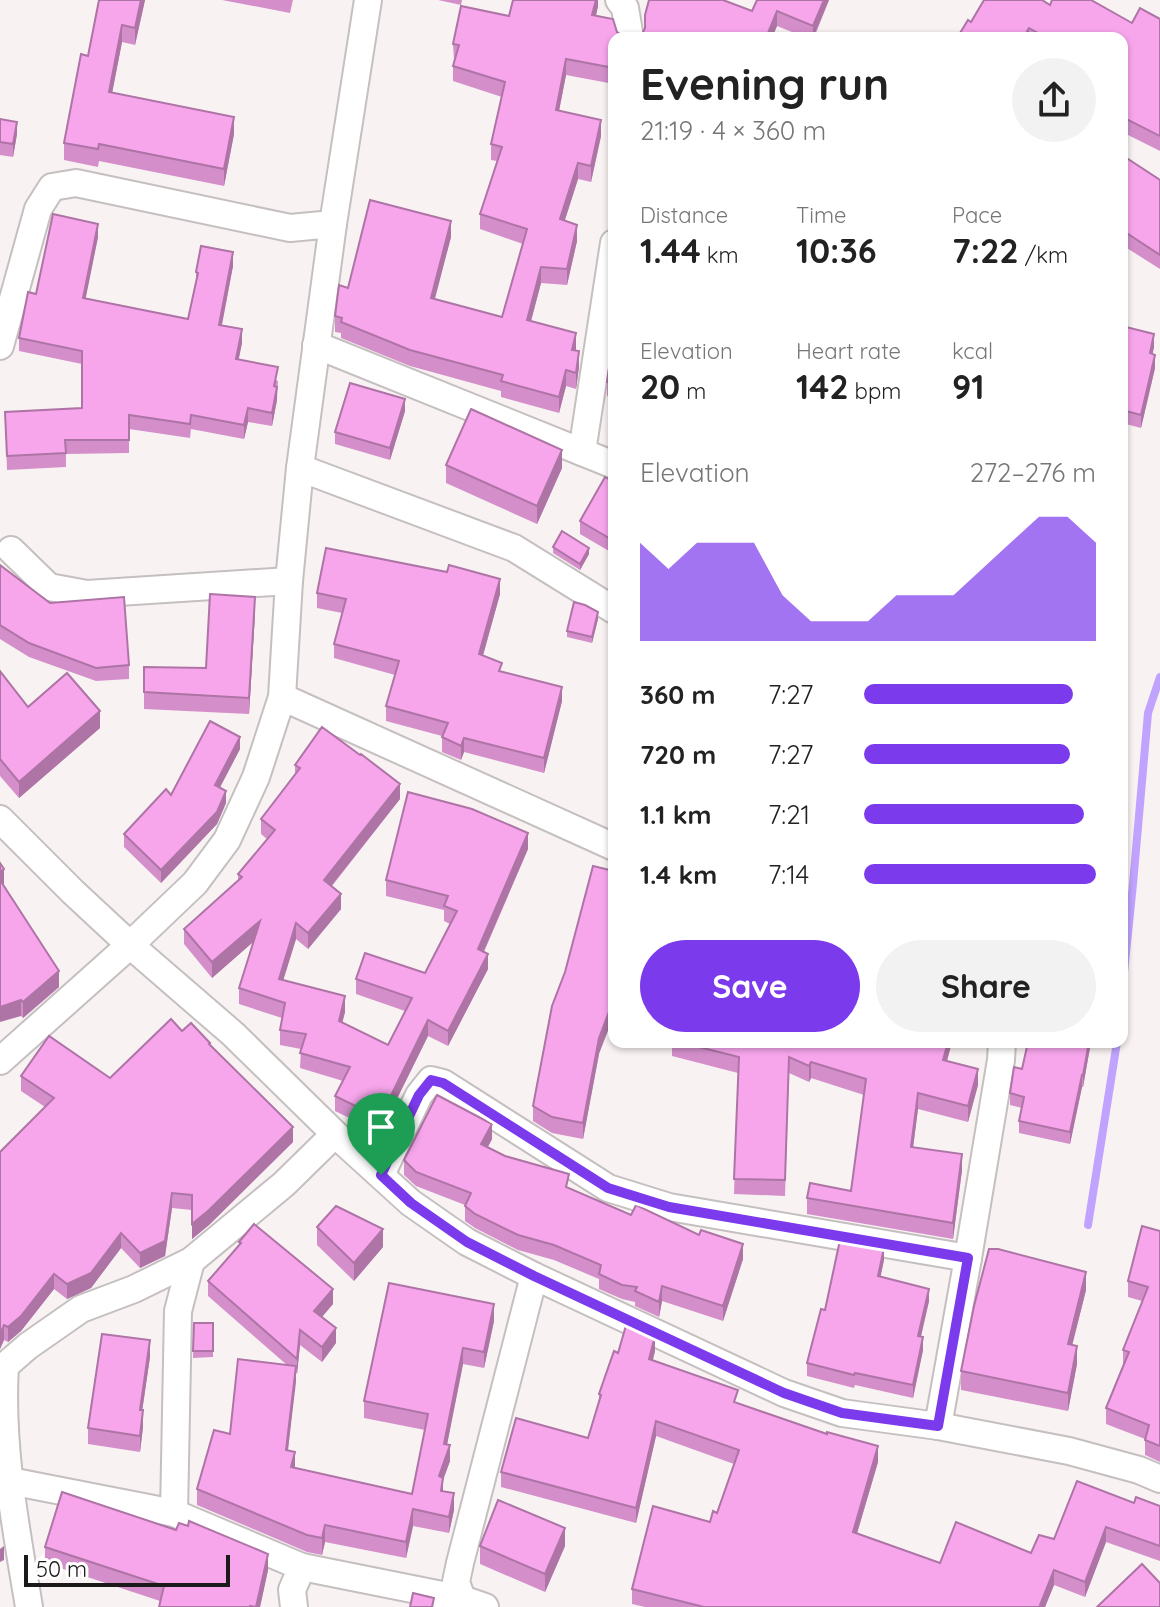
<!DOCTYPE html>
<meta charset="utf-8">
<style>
:root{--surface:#fff;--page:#f2f2f2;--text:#222;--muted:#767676;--accent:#7c3aed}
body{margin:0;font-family:Quicksand,sans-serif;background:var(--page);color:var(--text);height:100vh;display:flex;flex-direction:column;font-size:30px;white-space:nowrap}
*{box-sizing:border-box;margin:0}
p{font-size:26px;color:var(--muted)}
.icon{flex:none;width:44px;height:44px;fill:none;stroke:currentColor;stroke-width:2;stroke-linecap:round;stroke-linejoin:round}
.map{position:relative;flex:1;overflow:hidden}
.sheet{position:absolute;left:608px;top:32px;width:520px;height:1016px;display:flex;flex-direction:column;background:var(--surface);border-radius:16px;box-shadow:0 2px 6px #0004}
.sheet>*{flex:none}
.scale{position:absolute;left:24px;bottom:20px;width:206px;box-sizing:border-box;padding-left:8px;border:4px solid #1b191a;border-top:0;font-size:22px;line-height:28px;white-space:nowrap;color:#1b191a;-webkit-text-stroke:6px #fff;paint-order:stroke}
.pin{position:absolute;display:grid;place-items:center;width:68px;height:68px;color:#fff;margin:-82px -34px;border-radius:50% 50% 50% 0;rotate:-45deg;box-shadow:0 0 8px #0007}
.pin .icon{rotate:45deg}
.round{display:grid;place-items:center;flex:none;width:84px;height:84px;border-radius:42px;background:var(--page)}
.overview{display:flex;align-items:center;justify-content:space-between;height:136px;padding:0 32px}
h1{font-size:44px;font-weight:700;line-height:60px}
.stats{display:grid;grid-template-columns:repeat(3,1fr);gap:12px;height:136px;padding:8px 32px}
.stats div{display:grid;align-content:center}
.stats b{font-size:34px;font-weight:700}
.stats small{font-size:22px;font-weight:400}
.stats p{font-size:22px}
.chart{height:224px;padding:16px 32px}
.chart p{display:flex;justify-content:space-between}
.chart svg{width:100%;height:144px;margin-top:8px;fill:var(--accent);opacity:.7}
.action{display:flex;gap:16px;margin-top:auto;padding:16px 32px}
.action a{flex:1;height:92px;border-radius:48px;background:var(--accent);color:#fff;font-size:32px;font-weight:700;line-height:92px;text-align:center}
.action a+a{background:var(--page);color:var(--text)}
ul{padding:0 32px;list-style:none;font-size:26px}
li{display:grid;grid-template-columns:128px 96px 1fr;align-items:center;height:60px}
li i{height:20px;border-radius:10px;background:var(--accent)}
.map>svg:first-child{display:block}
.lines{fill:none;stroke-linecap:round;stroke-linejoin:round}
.stream{stroke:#c0a3fe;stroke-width:8}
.street-casing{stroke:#c5bfc0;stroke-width:30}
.street{stroke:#fff;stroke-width:26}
.wall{fill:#d48fcb}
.shaded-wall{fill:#ad74a5}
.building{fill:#f7a6ec;stroke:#ad74a5;stroke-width:2}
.route-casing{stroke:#fff;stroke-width:16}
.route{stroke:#7c3aed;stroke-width:10}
</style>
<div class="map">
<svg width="1160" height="1607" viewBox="0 0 1160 1607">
<rect width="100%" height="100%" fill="#f9f2f3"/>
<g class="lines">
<g class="stream">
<path d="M1122,992L1133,884L1148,713L1160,677"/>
<path d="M1088,1225L1117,1042"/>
</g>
<g class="street-casing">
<g id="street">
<path d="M619,0L625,8L630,38"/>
<path d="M316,345L614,465"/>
<path d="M0,346L38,209L52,187L76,183L290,228L333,224"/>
<path d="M582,452L614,243"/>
<path d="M300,468L514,548L614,610"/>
<path d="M11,550L49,587L87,594L289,581"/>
<path d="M282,697L614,847"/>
<path d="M0,819L73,892L130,945L233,1034L335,1134L411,1203L467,1242L534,1276L784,1393L842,1413L938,1426L1069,1451L1139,1470L1160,1479"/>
<path d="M0,1061L130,945L195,883L227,840L256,777L282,697L289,581L300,468L333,224L368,0"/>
<path d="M381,1175L419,1095L431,1080L443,1083L608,1188L669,1207L968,1258"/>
<path d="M938,1426L968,1258L1001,1060L1002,1042"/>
<path d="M0,1484L10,1481L174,1513L302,1567L462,1599L485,1607"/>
<path d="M174,1513L178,1311L191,1261"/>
<path d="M462,1599L456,1582L460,1563L534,1276"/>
<path d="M29,1607C16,1528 0,1447 5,1366L28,1346L81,1309L134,1289L191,1261L284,1184L335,1134"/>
<path d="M294,1607L292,1590L302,1567"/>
</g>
</g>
<use href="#street" class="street"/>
</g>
<g class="wall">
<path d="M99,0H145L135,45L122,42L112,93L234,134L224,186L99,161L98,167L64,160V143L88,56Z"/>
<path d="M222,0H293L290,13Z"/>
<path d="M438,0H462L461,5Z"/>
<path d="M598,0L596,16L614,38V84L566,75L559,111L601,136L591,182L578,179L565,220L577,241L567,285L541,283L531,321L576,349L579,367L576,389L566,386L559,413L501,397V391L410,366L341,338V333L335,332V316L348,288L451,237L434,299L502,317L523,244L480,229V214L497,161L491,160V144L502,97L453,81V66L454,60L453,44L509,16Z"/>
<path d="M829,0L814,38H807L777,26L772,38H642V34L645,28Z"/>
<path d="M1050,5L1132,23L1160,19V151L1122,132V38H957L971,22Z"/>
<path d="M0,119L17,134L13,157L0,155Z"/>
<path d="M1122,155L1160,180V269L1122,245Z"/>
<path d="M98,237L85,299L188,319L196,284V272L233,266L222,325L242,343L238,360L278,381L277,400L272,426L248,422L244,439L191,429L190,438L129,429V453L66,454V467L7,470L5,412L82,408V364L19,351V338L36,294Z"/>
<path d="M1122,326L1154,347L1152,354L1155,368L1141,428L1122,423Z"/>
<path d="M614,362V398L607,396V382Z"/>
<path d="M405,411L390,460L335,444V432Z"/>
<path d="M446,465L562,468L537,524L446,483Z"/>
<path d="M614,482V554L580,534V521Z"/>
<path d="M553,547L589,554L580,570L553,553Z"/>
<path d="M0,565L129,665V679L96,681L29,657L0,639Z"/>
<path d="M317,593L500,594L483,656L502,672L562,701L544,773L464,752L461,760L442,752V736L386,721V706L395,675L334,658V644L342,613L317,608Z"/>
<path d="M255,613L249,714L144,709V667L206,668Z"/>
<path d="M598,619L592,643L567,637V631Z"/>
<path d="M0,671L28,707L100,728L19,798L0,776Z"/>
<path d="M240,749L220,787L226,803L217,824L161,883L124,847V834L171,795Z"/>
<path d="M295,765L400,799L332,886L341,909L308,949L296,939L283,980L345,1012L342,1022L388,1045L405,1011L356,994V979L425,973L450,924L444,921V910L386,896V880L528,849L484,952L488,969L448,1046L428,1036L380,1133L335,1111V1096L343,1081L300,1068L301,1049L280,1045V1030L282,1018L239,1004V988L253,942L212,978L184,944V929L238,881V874L267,839L261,834V819L295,775Z"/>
<path d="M0,863L4,884L3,885L59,987L23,1018L21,1016Z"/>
<path d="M565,972L599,1054L583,1139L552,1133L533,1121V1106Z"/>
<path d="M182,1031L210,1045L293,1142L209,1225L192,1239V1210L172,1208L165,1256L140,1268L121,1248L91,1288L67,1299L54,1289L21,1331L8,1342L4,1340L0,1349V1152L45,1107L21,1091V1076L110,1078Z"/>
<path d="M672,1042H952L947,1061L978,1085L968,1122L918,1109L913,1148L962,1170L953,1239L807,1214V1198L851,1191L864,1095L811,1078L809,1082L789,1073L785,1196L734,1194L738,1073L672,1056Z"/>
<path d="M1091,1042L1083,1087H1082L1070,1144L1019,1133V1121L1022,1108L1010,1105V1093L1022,1069Z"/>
<path d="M492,1139L488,1147L569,1188L631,1215L743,1259L723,1321L662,1301L659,1317L635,1306V1302L622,1299L599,1289V1279L554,1260L518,1250L475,1228L465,1221V1205L416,1186L404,1175V1160Z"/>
<path d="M317,1227L383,1247L354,1281L317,1245Z"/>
<path d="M1160,1231V1462L1145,1455V1439L1106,1424V1408L1123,1365V1350L1142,1301L1128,1297V1281Z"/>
<path d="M239,1242L333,1304L322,1317L336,1343L322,1362L300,1345L297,1374L296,1373L288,1450L295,1468L412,1494L425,1430L364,1418V1401L494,1321L484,1368L463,1364L447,1444L450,1461L443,1480V1491L454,1510L449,1533L413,1526L406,1558L325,1542L322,1555L307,1552L197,1505V1489L230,1434L287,1365L208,1296V1281L239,1246Z"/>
<path d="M884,1260L880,1277L929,1301L921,1337L923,1350L913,1398L855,1385L854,1388L807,1376V1363L825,1310Z"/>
<path d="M1086,1290L1072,1345L1077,1364L1068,1411L961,1390V1371Z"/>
<path d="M194,1323H213V1357L193,1358Z"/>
<path d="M655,1351L653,1360L738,1404L878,1462L857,1533L940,1563L1031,1553L1054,1539L1134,1503L1160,1506V1561L1106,1542L1085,1597L1054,1585L1045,1607H645L632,1604V1589L710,1522L717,1513L734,1464L656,1436L636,1523L501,1487V1472L588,1438L599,1399V1394L618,1353Z"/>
<path d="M150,1357L142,1410L143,1427L140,1452L88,1444V1428Z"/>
<path d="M480,1546H565L545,1592L480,1564Z"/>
<path d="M45,1547L268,1570L260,1607H159L160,1601L45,1563Z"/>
</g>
<g class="shaded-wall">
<path d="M141,0H145L135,45V28Z"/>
<path d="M596,0H598V7L592,31V15Z"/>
<path d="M824,0H829L813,38V26Z"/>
<path d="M777,11V26L772,38H766Z"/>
<path d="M122,25V42L109,109V92Z"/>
<path d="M1029,28V38H1023Z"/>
<path d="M566,59V75L556,126V110Z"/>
<path d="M234,117V134L224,186V169Z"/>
<path d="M601,120V136L591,182V166Z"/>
<path d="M17,122V134L13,157V144Z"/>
<path d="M578,163V179L560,235V219Z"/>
<path d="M451,221V237L431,314V298Z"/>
<path d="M98,224V237L83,312V298Z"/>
<path d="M577,225V241L567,285V269Z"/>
<path d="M233,252V266L219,339V325Z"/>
<path d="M541,267V283L527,336V320Z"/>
<path d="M242,329V343L236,373V359Z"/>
<path d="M576,333V349L572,366V350Z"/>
<path d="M1154,334V347L1150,366V353Z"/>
<path d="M579,351V367L576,389V373Z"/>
<path d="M1155,355V368L1141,428V415Z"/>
<path d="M566,370V386L559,413V397Z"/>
<path d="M277,387V400L272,426V413Z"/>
<path d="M405,399V411L390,460V448Z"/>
<path d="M248,408V422L244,439V425Z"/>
<path d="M562,450V468L537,524V506Z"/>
<path d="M589,548V554L580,570V564Z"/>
<path d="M500,579V594L479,669V654Z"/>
<path d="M255,597V613L249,714V698Z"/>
<path d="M598,612V619L592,643V637Z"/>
<path d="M562,687V701L544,773V758Z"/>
<path d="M100,711V728L19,798V782Z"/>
<path d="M240,737V749L215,797V785Z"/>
<path d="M464,738V752L461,760V746Z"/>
<path d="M400,784V799L324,895V880Z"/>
<path d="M226,791V803L217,824L161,883V870Z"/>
<path d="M528,833V849L478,964V949Z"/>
<path d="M4,869V884L0,888V872Z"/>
<path d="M341,894V909L308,949V933Z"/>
<path d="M260,921V936L212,978V962Z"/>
<path d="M296,923V939L279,994V979Z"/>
<path d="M488,954V969L448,1046V1031Z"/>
<path d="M59,971V987L23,1018V1002Z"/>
<path d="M345,996V1012L339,1036V1021Z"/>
<path d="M614,999V1015L599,1054L583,1139V1123L599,1038Z"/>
<path d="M21,1000V1016L0,1022V1007Z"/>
<path d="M428,1020V1036L380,1133V1118Z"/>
<path d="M948,1042H952L943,1075V1060Z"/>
<path d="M1089,1042H1091L1083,1087V1075Z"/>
<path d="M811,1062V1078L809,1082V1066Z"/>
<path d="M978,1069V1085L968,1122V1106Z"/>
<path d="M1082,1075V1087L1070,1144V1132Z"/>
<path d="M918,1093V1109L911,1163V1147Z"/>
<path d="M492,1124V1139L481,1159V1144Z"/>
<path d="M293,1127V1142L209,1225L192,1239V1224Z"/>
<path d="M962,1154V1170L953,1239V1223Z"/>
<path d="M172,1193V1208L165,1256L140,1268V1253Z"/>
<path d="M383,1229V1247L354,1281V1263Z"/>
<path d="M121,1233V1248L91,1288L67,1299V1284Z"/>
<path d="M743,1244V1259L723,1321V1306Z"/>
<path d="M884,1248V1260L878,1289V1276Z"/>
<path d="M1086,1272V1290L1068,1362V1344Z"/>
<path d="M54,1274V1289L21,1331L8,1342V1327Z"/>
<path d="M662,1286V1301L659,1317V1302Z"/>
<path d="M333,1289V1304L314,1326V1311Z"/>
<path d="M929,1289V1301L918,1348V1336Z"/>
<path d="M494,1304V1321L484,1368V1352Z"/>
<path d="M4,1325V1340L0,1349V1334Z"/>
<path d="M336,1328V1343L322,1362V1347Z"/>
<path d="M300,1330V1345L297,1374V1359Z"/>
<path d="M655,1336V1351L649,1374V1359Z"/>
<path d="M923,1337V1350L913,1398V1385Z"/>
<path d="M150,1340V1357L140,1426V1410Z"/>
<path d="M1077,1346V1364L1068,1411V1393Z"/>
<path d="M463,1348V1364L444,1460V1444Z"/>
<path d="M296,1366V1382L286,1466V1450Z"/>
<path d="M143,1410V1427L140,1452V1436Z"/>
<path d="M656,1421V1436L636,1523V1508Z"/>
<path d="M450,1445V1461L443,1480V1495L441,1507L439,1476Z"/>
<path d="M878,1446V1462L853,1547V1532Z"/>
<path d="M295,1452V1468L291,1467Z"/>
<path d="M454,1493V1510L449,1533V1517Z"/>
<path d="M413,1509V1526L406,1558V1542Z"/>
<path d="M325,1525V1542L322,1555V1538Z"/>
<path d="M1106,1527V1542L1085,1597V1582Z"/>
<path d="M565,1528V1546L545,1592V1574Z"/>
<path d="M4,1546V1560L0,1562V1549Z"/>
<path d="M268,1554V1570L260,1607H256Z"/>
<path d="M1054,1570V1585L1045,1607H1040Z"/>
</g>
<g class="building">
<path d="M99,0H141L135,28L122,25L109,92L234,117L224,169L99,144L98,149L64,143L81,54L88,56Z"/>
<path d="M513,0H596L592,15L613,19L617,32L622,35L621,38H614V68L566,59L556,110L601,120L591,166L578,163L560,219L577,225L567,269L541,267L527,320L576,333L572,350L579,351L576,373L566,370L559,397L501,381L503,375L410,350L341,322L342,318L335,316L339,285L348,288L370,200L451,221L431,298L502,317L527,229L480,214L502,147L491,144L505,82L453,66L459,45L453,44L461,6L509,16Z"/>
<path d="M649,0H723L752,11L757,0H824L813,26L777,11L766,38H656L642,34L645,28V15Z"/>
<path d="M984,0H1042L1050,5L1052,0H1091L1132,23L1140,8L1160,19V136L1122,117V38H1047L1029,28L1023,38H957L968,20L971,22Z"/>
<path d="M0,119L17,122L13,144L0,142Z"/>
<path d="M1122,155L1160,180V255L1122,230Z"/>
<path d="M53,214L98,224L83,298L188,319L198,273L196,272L201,246L233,252L219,325L242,329L236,359L278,367L274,386L277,387L272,413L248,408L244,425L191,415L190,424L129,415V440H65L66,453L7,456L5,412L82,408V351L19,338L28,292L36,294Z"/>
<path d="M1122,326L1154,334L1150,353L1155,355L1141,415L1122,410Z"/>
<path d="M610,361L614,362V384L607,382Z"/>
<path d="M350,383L405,399L390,448L335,432Z"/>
<path d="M471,409L562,450L537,506L446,465Z"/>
<path d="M605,477L614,482V541L580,521Z"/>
<path d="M562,531L589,548L580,564L553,547Z"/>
<path d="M326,548L447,572L449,565L500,579L479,654L502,663L499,671L562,687L544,758L464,738L461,746L442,737L448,723L386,706L399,661L334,644L346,599L317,593Z"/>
<path d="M0,565L50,603L124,597L129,665L96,668L29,643L0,625Z"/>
<path d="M210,594L255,597L249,698L144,692V667L206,668Z"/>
<path d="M574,602L585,605L598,612L592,637L567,631Z"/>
<path d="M0,671L28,707L67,673L100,711L19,782L0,759Z"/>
<path d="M210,721L240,737L215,785L226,791L217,812L161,870L124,834L166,789L171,795Z"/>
<path d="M322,727L360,755L361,754L400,784L324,880L341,894L308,933L296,923L279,979L345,996L339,1021L388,1045L412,998L356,979L365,953L425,973L457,911L444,906L448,896L386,880L408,792L472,809L528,833L478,949L488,954L448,1031L428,1020L380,1118L335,1096L350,1067L300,1053L306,1034L280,1030L285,1003L239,988L260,921L212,962L184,929L242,877L238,874L275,830L261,819L300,768L295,765Z"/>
<path d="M0,863L4,869L0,872Z"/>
<path d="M593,866L614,871V999L599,1038L583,1123L552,1117L533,1106L552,1006L565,972Z"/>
<path d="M0,880L59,971L23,1002L21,1000L0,1007Z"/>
<path d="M171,1019L182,1031L191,1023L210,1043L209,1044L293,1127L209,1210L192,1224V1195L172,1193L165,1241L140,1253L121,1233L91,1273L67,1284L54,1274L21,1316L8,1327L4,1325L0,1334V1152L54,1098L21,1076L49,1036L110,1078Z"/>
<path d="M679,1042H948L943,1060L978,1069L968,1106L918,1093L911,1147L962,1154L953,1223L807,1198L810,1183L851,1191L866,1079L811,1062L809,1066L789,1057L785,1180L734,1179L739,1057Z"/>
<path d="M1028,1042H1089L1083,1075H1082L1070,1132L1019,1121L1024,1097L1010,1093L1014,1067L1022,1069Z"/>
<path d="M437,1095L492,1124L481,1144L505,1156L569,1174L566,1187L631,1215L636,1205L699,1235L701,1230L743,1244L723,1306L662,1286L659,1302L635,1291L637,1287L622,1285L599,1274L601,1265L554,1245L518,1235L475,1214L465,1206L471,1193L416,1172L404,1160Z"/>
<path d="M336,1206L383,1229L354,1263L317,1227Z"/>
<path d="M254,1224L333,1289L314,1311L336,1328L322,1347L300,1330L297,1359L208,1281L241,1243L239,1242Z"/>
<path d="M1142,1226L1160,1231V1446L1145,1440L1149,1425L1106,1408L1129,1352L1123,1350L1148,1287L1128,1281Z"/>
<path d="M840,1240L884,1248L878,1276L929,1289L918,1336L923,1337L913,1385L855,1373L854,1375L807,1363L821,1309L825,1310Z"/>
<path d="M989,1249H998L1086,1272L1068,1344L1077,1346L1068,1393L961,1371L974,1306Z"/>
<path d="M389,1283L494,1304L484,1352L463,1348L444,1444L450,1445L439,1476L443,1478L441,1491L454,1493L449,1517L413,1509L406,1542L325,1525L322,1538L307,1535L197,1489L214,1430L230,1434L238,1359L296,1366L286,1450L295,1452L291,1467L412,1494L428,1414L364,1401Z"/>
<path d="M627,1322L655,1336L649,1359L738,1390L734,1402L827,1434V1432L878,1446L853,1532L940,1563L956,1522L1031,1553L1039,1535L1054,1539L1077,1481L1134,1503L1136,1497L1160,1506V1546L1106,1527L1085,1582L1054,1570L1040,1605L1043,1607H704L632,1589L653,1506L710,1522L713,1511L717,1513L739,1450L656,1421L636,1508L501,1472L516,1418L588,1438L601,1395L599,1394L614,1351L618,1353Z"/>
<path d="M194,1323H213V1351H193Z"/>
<path d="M102,1334L150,1340L140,1410H143L140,1436L88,1428Z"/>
<path d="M62,1492L176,1530L179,1523L188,1526L189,1521L268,1554L256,1607L250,1606V1607H159L164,1586L45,1547Z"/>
<path d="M498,1500L565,1528L545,1574L480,1546Z"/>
<path d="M1142,1564L1160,1583V1607H1097Z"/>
<path d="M413,1593L434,1598L432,1607H410Z"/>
</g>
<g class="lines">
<g class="route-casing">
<path id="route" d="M431,1080L443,1083L608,1188L669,1207L968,1258L938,1426L842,1413L784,1393L534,1276L467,1242L411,1203L381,1175L419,1095Z"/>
</g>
<use href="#route" class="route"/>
</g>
</svg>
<div class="scale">50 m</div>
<div class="pin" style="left:381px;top:1175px;background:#1e9e55"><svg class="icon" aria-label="arrive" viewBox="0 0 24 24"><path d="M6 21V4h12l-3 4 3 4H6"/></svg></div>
<section class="sheet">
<div class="overview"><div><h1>Evening run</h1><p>21:19 · 4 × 360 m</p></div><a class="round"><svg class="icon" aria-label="share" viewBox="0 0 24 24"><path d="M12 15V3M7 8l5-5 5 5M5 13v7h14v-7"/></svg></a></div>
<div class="stats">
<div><p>Distance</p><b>1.44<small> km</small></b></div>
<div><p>Time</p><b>10:36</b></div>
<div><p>Pace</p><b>7:22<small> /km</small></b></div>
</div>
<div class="stats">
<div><p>Elevation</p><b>20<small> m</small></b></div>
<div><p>Heart rate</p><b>142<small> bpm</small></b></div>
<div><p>kcal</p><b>91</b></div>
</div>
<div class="chart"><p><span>Elevation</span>272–276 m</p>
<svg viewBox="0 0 160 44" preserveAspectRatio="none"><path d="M0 44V14L10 22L20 14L30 14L40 14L50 30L60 38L70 38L80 38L90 30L100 30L110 30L120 22L130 14L140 6L150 6L160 14V44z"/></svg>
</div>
<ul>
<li><b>360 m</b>7:27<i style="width:90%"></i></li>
<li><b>720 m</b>7:27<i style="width:89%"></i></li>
<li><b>1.1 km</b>7:21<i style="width:95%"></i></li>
<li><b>1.4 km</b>7:14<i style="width:100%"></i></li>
</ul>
<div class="action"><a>Save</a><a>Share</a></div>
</section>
</div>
